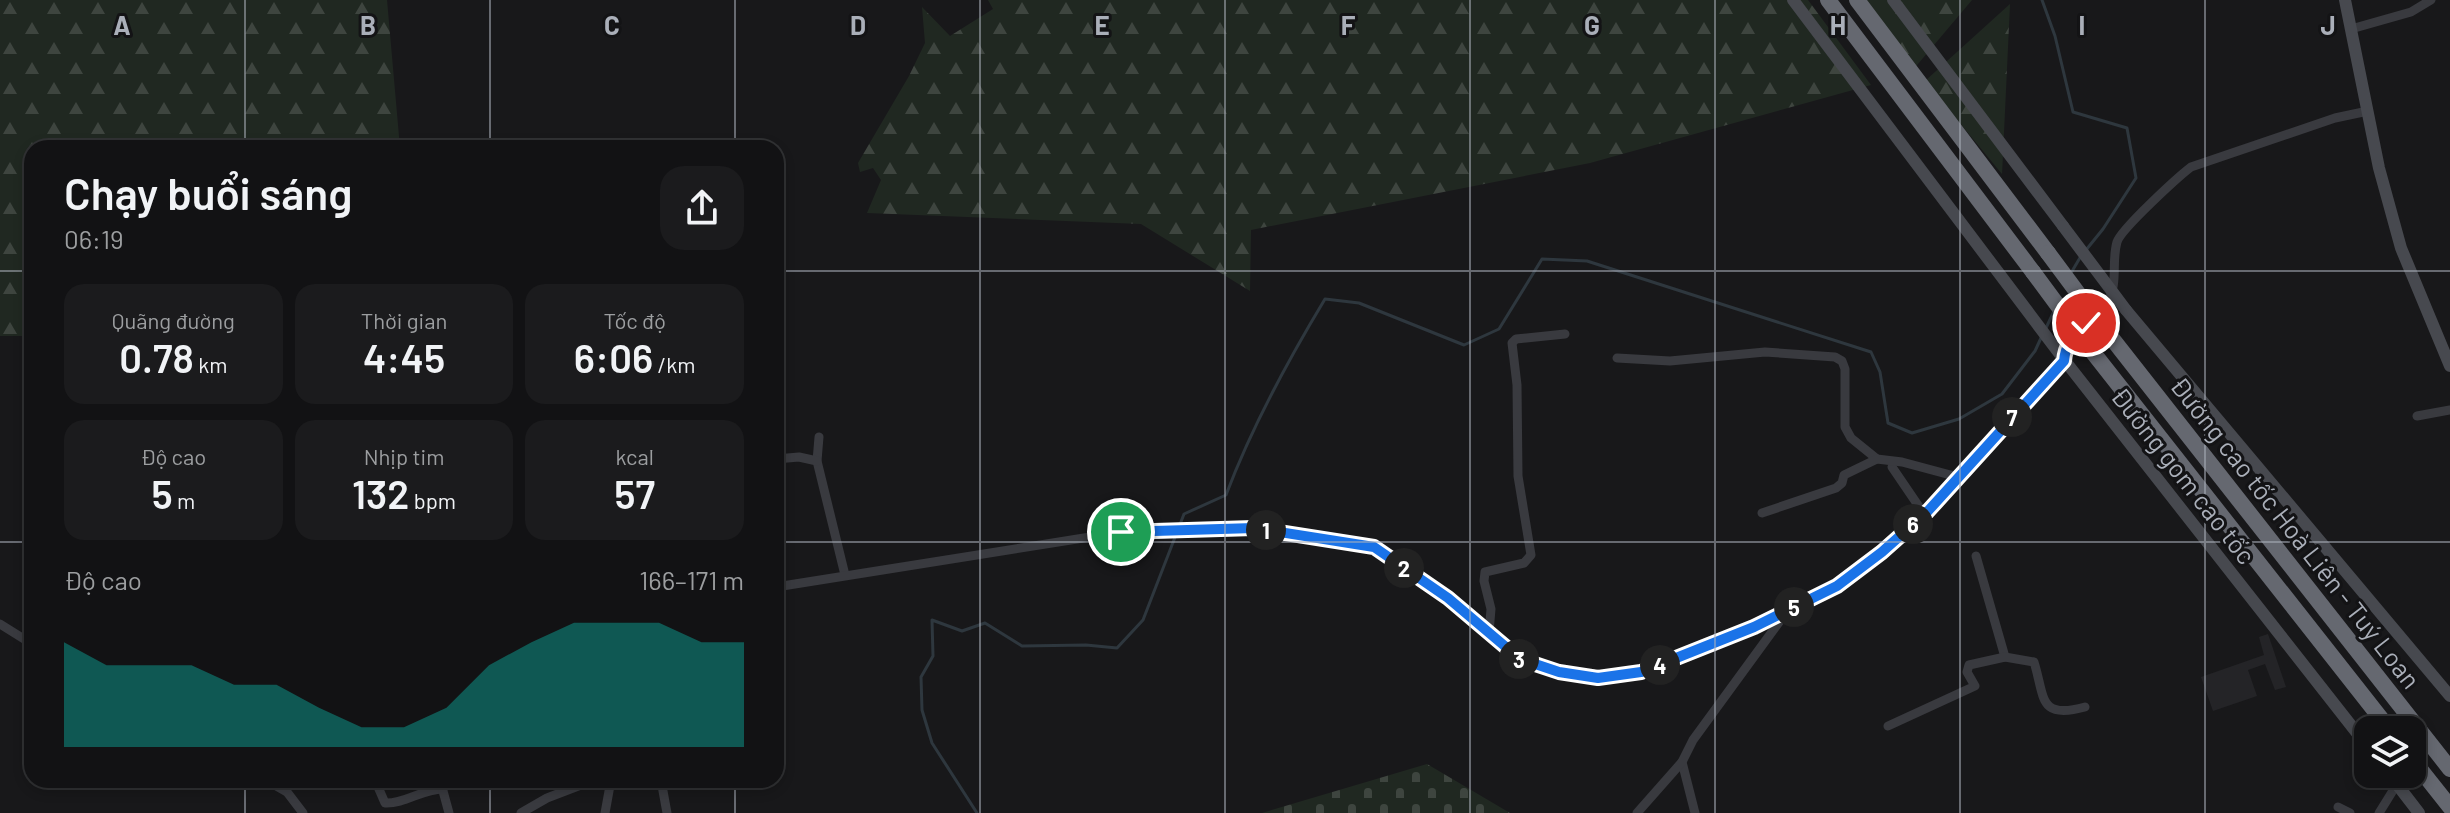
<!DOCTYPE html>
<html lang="vi">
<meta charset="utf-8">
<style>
:root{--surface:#121214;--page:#1b1b1d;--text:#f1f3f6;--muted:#9c9ea0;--line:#313234;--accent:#0f766e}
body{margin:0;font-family:Barlow,sans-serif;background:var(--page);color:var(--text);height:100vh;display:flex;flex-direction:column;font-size:30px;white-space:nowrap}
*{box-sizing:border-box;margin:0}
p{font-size:26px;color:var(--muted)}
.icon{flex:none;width:44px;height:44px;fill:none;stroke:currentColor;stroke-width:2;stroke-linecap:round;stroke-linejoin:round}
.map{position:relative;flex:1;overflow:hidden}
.details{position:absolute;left:24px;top:140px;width:760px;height:648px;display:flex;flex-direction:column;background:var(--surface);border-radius:24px;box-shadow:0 4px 12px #0003,0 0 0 2px var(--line)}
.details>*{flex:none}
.fabs{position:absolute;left:2354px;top:716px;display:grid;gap:16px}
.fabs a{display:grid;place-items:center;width:72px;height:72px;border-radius:16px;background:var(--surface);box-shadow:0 4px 12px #0003,0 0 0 2px var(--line);font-size:40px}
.pin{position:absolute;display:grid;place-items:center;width:68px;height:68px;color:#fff;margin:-34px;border:4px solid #fff;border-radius:50%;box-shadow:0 2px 8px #0007}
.km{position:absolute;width:40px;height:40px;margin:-20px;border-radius:50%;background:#222;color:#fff;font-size:22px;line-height:40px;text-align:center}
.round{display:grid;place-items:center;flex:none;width:84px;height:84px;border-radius:24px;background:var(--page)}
.headline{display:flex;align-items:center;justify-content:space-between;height:136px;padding:0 40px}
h1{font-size:44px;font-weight:600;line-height:60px}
.metrics{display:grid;grid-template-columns:repeat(3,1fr);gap:12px;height:136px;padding:8px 40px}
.metrics div{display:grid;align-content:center;border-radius:20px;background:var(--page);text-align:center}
.metrics b{font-size:40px;font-weight:600}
.metrics small{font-size:22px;font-weight:400}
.metrics p{font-size:22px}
.chart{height:224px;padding:16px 40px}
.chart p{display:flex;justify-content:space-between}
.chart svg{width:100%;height:144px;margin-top:8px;fill:var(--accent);opacity:.7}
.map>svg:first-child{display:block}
.built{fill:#242427}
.forest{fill:url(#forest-firs)}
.cemetery{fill:url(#cemetery-stones)}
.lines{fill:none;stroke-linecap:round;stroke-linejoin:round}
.stream{stroke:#2e373e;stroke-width:3}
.street{stroke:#393a3f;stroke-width:9}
.secondary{stroke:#47494f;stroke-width:12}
.highway{stroke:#656870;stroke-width:16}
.secondary-bridge{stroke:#47494f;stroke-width:12}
.highway-bridge{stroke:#656870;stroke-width:16}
.route-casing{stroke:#fff;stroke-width:16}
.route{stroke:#1a73e8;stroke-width:10}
.grid{fill:none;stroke:#aaafb9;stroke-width:2;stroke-opacity:0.55}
.labels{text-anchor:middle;stroke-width:6;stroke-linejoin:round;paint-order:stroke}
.street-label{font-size:26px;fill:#aaafb9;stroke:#131315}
.grid-label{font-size:26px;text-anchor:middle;font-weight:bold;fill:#aaafb9;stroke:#131315;stroke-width:6;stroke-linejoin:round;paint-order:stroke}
</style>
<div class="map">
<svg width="2450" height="813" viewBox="0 0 2450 813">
<defs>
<pattern id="forest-firs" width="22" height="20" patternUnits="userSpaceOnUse" patternTransform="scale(2)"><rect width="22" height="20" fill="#202821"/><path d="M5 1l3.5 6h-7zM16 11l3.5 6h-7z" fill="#3e453f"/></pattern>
<pattern id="cemetery-stones" width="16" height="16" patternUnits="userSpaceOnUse" patternTransform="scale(2)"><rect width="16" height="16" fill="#202821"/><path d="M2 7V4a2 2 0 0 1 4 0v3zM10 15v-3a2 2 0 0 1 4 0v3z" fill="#3e453f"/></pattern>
</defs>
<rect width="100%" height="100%" fill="#18181a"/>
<path class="built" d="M2268,634L2286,687L2275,690L2265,664L2248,670L2257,696L2213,711L2201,677L2264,655L2259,637Z"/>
<g class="forest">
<path d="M0,0H387L400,148H32V336H0Z"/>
<path d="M988,0H1808L1871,85L1590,163L1251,230L1250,291L1141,224L867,213L881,180L873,168L860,172L858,163L909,76L925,43L922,7L950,36L993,9Z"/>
<path d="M1861,0H1972L1912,71Z"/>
<path d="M2010,4L2002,174L1925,81Z"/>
</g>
<path class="cemetery" d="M1427,764L1510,813H1262Z"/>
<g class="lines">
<g class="stream">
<path d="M2042,0L2055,36L2073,112L2127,128L2136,178L2103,229L2086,250"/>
<path d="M2071,273L2081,256"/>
<path d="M2046,328L2055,309"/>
<path d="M977,813L932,743L922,710L921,677L933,656L932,620L962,631L985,623L1022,646L1086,645L1117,648L1143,620L1184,514L1226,495C1252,426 1287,362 1325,299L1359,303L1464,345L1499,329L1542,259L1587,261L1871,352L1880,372L1888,423L1912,433L1959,419L2002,394L2035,351L2041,338"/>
</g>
<g class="street">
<path d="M2351,29L2411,12L2431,0"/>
<path d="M1617,358L1670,361L1765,352L1835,357L1842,361L1845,369V427L1851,438L1877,459"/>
<path d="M2417,416L2450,410"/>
<path d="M819,437L817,461L845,575"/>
<path d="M776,459L799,457L817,461"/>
<path d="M1892,467L1924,514"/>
<path d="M1762,513L1836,488L1842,483L1844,475L1877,459L1902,462L1958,477"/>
<path d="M1976,556L2005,657"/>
<path d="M776,587L1134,530L1254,528L1374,547L1448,598L1520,659L1559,672L1598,678L1641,672L1764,622L1837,586L1882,552L1928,511L2064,361C2067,327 2094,325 2107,303C2119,283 2111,263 2117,242C2121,229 2178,177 2191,167L2335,118L2368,111"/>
<path d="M0,624L32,644"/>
<path d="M1489,633L1491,609L1484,581L1485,572L1524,563L1531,555L1518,476L1517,385L1512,343L1516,339L1565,334"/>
<path d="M1888,726L1975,686L1967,672L1969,665L2005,657L2034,662C2045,697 2038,720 2085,707"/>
<path d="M1682,762L1695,813"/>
<path d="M266,780L287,792L303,813"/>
<path d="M375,780L385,803C405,804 422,789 443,789"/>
<path d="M440,780L449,813"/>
<path d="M661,780L667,813"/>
<path d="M2338,807L2350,813"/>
<path d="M521,813L547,798L594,780"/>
<path d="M605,813L611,780"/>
<path d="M1637,813L1682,762L1693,740L1785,614"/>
<path d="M2379,813L2397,784"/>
</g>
<g class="secondary">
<path d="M1793,0L2062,357L2368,747"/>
<path d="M1893,0L2063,226"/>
<path d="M2345,0L2379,168L2401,248L2450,366"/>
<path d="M2126,310L2450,696"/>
<path d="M2389,774L2419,813"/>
</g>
<g class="highway">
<path d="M1828,0L2033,272"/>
<path d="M1857,0L2048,253"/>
<path d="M2103,327L2450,769"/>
<path d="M2084,341L2390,730"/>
<path d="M2412,759L2450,807"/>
</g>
<path class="secondary-bridge" d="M2063,226L2126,310"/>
<g class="highway-bridge">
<path d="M2048,253L2103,327"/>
<path d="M2033,272L2084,341"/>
</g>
</g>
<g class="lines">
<g class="route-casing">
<path id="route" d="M1121,532L1254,528L1374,547L1448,598L1520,659L1559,672L1598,678L1641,672L1754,627L1837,586L1882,552L1928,511L2064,361C2065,347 2074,330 2086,323"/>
</g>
<use href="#route" class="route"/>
</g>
<path class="grid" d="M245,0V148M490,0V148M735,0V148M980,0V813M1225,0V813M1470,0V813M1715,0V813M1960,0V813M2205,0V813M0,271H32M776,271H2450M0,542H32M776,542H2450M245,780V813M490,780V813M735,780V813"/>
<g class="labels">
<g class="street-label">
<text transform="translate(2183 476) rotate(52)" y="9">Đường gom cao tốc</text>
<text transform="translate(2295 533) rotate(52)" y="9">Đường cao tốc Hoà Liên - Tuý Loan</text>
</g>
</g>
<g class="grid-label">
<text x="122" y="35">A</text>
<text x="368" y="35">B</text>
<text x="612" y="35">C</text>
<text x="858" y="35">D</text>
<text x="1102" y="35">E</text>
<text x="1348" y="35">F</text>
<text x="1592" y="35">G</text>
<text x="1838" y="35">H</text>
<text x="2082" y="35">I</text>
<text x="2328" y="35">J</text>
</g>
</svg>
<div class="fabs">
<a><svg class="icon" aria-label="layers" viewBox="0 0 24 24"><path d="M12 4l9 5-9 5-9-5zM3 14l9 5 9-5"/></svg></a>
</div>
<div class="pin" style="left:1121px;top:532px;background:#1e9e55"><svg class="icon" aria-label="arrive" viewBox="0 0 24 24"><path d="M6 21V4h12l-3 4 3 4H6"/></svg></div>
<div class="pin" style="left:2086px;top:323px;background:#d93025"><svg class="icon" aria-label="check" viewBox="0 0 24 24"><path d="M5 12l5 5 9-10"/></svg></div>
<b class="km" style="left:1266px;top:530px">1</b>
<b class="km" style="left:1404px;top:568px">2</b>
<b class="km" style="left:1519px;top:659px">3</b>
<b class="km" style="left:1660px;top:665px">4</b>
<b class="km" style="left:1794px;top:607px">5</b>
<b class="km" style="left:1913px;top:524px">6</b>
<b class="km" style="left:2012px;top:417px">7</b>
<section class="details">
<div class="headline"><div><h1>Chạy buổi sáng</h1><p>06:19</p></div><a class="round"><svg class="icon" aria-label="share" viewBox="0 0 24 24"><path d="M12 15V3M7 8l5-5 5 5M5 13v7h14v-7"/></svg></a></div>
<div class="metrics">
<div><p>Quãng đường</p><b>0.78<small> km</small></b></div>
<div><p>Thời gian</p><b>4:45</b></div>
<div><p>Tốc độ</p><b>6:06<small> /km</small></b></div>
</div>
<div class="metrics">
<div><p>Độ cao</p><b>5<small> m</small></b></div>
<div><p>Nhịp tim</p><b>132<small> bpm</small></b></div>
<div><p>kcal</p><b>57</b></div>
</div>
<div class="chart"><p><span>Độ cao</span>166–171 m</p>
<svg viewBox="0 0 160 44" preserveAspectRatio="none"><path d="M0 44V12L10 19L20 19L30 19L40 25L50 25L60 32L70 38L80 38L90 32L100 19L110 12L120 6L130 6L140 6L150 12L160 12V44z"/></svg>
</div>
</section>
</div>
